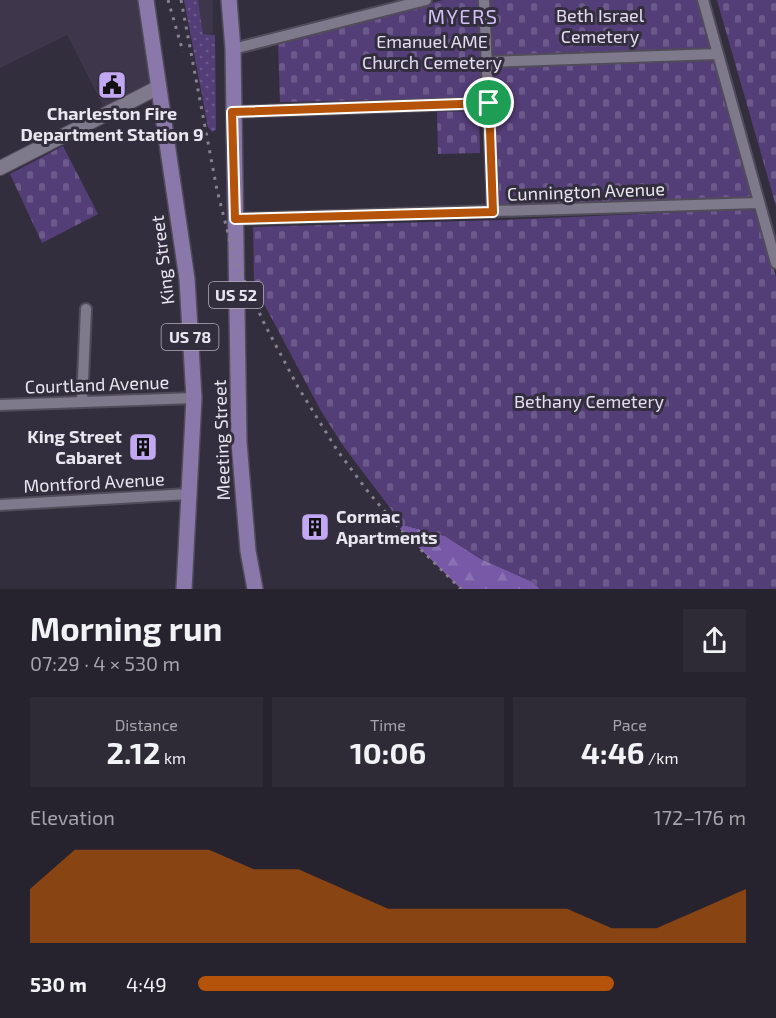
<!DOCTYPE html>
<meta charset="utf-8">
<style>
:root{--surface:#26222e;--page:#2e2a36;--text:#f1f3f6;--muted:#a4a4aa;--accent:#b45309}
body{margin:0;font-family:"Exo 2",sans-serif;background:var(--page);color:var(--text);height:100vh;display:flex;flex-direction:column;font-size:22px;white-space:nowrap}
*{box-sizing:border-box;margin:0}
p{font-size:20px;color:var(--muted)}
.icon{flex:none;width:33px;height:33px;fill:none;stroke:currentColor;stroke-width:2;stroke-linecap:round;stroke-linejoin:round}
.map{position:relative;height:589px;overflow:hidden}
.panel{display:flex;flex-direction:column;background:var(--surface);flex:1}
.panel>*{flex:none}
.pin{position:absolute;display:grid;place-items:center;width:51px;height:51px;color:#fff;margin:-26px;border:3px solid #fff;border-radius:50%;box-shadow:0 2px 6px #0007}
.round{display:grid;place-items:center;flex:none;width:63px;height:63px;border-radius:0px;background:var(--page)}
.headline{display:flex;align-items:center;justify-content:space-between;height:102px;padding:0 30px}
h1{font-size:33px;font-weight:700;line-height:45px}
.metrics{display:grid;grid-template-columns:repeat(3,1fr);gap:9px;height:102px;padding:6px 30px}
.metrics div{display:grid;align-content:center;border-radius:0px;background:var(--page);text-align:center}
.metrics b{font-size:30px;font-weight:700}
.metrics small{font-size:16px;font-weight:400}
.metrics p{font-size:16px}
.chart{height:168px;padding:12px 30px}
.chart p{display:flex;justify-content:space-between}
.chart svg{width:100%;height:108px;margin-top:6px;fill:var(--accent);opacity:.7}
ul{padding:0 30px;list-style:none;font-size:20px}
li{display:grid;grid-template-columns:96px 72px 1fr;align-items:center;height:45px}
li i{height:15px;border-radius:8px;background:var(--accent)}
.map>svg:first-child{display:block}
.built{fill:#3e374b}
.grass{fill:url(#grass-dots)}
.forest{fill:url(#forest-firs)}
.cemetery{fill:url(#cemetery-stones)}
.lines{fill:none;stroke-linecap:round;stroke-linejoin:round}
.street-casing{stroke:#514c59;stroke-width:14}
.secondary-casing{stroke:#514c59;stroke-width:16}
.primary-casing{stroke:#514c59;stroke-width:18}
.street{stroke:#7f798c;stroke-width:10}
.secondary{stroke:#7f798c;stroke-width:14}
.primary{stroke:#8a78ab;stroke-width:15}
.rail{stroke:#86828f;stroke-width:3;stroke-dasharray:3 6;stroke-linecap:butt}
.route-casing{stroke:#fff;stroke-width:12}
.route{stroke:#b45309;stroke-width:8}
.labels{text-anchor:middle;stroke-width:6;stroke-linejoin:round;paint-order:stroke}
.shield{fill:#332e3d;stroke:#b2afba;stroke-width:1.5}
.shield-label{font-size:16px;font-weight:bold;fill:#e9e6f0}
.park-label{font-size:18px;fill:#e3dcf2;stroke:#332e3d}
.poi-label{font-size:18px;font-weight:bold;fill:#e9e6f0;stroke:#332e3d}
.street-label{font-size:18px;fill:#e9e6f0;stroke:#332e3d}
.neighbourhood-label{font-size:20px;letter-spacing:1.5px;fill:#d4c1f9;stroke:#332e3d}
</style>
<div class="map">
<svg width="776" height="589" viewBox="0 0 776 589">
<defs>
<pattern id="grass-dots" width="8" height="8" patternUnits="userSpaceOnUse" patternTransform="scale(1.5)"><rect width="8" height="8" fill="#543e78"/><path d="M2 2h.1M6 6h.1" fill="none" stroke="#6d5a8c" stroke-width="1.8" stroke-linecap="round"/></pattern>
<pattern id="forest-firs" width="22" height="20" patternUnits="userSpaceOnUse" patternTransform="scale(1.5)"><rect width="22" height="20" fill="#7759a7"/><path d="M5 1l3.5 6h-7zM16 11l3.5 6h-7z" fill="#8a71b3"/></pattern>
<pattern id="cemetery-stones" width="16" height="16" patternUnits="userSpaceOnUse" patternTransform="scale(1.5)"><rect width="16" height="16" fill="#543e78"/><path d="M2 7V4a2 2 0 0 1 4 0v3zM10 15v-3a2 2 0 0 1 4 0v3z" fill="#6d5a8c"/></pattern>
</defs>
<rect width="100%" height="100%" fill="#332e3d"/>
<g class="built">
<path d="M0,0H146L157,88L107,113L67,35L0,68Z"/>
<path d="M198,0H213V33L203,34Z"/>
</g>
<path class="grass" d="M184,0H198L203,34L215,35L216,130L212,132L208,127Z"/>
<path class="forest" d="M403,525L445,536L481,559L533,582L540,589H461L400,529Z"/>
<g class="cemetery">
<path d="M443,0H479L484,93L477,98L280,102L278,43Z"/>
<path d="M488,0H697L711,45L707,51L495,56L491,53Z"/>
<path d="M717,0H776V206Z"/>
<path d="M713,60L752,191L750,197L746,199L502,206L497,202L492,70L496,66L623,61Z"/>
<path d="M479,111L480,153L438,154L437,112Z"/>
<path d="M63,146L98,214L42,243L10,174Z"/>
<path d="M753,209L759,218L776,277V589H540L533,582L481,559L445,536L403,525L344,447L321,411L254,285L253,227L503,220Z"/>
</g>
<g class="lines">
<g class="street-casing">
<g id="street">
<path d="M484,0L493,212"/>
<path d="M703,0L776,263"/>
<path d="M233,49L426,0"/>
<path d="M487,62L717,54"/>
<path d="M232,112L489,103"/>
<path d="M235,219L759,203"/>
<path d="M82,402L86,309"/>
<path d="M0,405L194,398"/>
<path d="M0,505L189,494"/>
</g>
</g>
<g class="secondary-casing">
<path id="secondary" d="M0,168L159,87"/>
</g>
<g class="primary-casing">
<g id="primary">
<path d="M146,0L187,279L194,398L184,589"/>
<path d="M229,0L233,49L239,442L248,551L255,589"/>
</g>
</g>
<use href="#street" class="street"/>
<use href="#secondary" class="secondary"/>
<use href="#primary" class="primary"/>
<g class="rail">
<path d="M168,0L183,52"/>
<path d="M181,0L217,190L235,261L265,325L298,387L337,450L369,493L400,529L461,589"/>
</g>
</g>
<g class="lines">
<g class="route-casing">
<path id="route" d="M489,103L493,212L235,219L232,112Z"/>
</g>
<use href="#route" class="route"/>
</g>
<defs>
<g id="civic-square" transform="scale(1.5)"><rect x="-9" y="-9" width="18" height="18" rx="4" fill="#c2a8f2" stroke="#332e3d"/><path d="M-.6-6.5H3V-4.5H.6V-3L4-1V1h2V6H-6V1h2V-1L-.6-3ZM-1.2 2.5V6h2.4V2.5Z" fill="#111"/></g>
<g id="building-square" transform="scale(1.5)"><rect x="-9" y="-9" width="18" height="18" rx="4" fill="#c2a8f2" stroke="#332e3d"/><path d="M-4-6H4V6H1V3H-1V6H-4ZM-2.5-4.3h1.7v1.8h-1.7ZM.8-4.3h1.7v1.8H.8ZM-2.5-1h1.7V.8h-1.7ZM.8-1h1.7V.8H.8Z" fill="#111"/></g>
</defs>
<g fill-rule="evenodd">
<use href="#civic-square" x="112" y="85"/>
<use href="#building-square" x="143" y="447"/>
<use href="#building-square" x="315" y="527"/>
</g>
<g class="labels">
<g class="shield">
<rect x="209" y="282" width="54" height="26" rx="4.5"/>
<rect x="161.5" y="324" width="57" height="26" rx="4.5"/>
</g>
<g class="shield-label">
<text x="236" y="301">US 52</text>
<text x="190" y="343">US 78</text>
</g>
<g class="park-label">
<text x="600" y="22">Beth Israel<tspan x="600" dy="21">Cemetery</tspan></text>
<text x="432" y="48">Emanuel AME<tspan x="432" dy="21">Church Cemetery</tspan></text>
<text x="589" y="408">Bethany Cemetery</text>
</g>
<g class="poi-label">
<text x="112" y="120">Charleston Fire<tspan x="112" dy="21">Department Station 9</tspan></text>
<text x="122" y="443" text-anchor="end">King Street<tspan x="122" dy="21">Cabaret</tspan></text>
<text x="336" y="523" text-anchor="start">Cormac<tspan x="336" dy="21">Apartments</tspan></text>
</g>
<g class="street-label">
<text transform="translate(586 192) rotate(-2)" y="6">Cunnington Avenue</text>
<text transform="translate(163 260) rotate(-97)" y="6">King Street</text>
<text transform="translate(97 385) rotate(-2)" y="6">Courtland Avenue</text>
<text transform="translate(222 440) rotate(-92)" y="6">Meeting Street</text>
<text transform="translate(94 483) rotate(-3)" y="6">Montford Avenue</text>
</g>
<g class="neighbourhood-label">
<text x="463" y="24">MYERS</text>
</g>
</g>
</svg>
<div class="pin" style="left:489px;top:103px;background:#1e9e55"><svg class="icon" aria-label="arrive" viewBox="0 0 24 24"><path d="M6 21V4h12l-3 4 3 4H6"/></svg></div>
</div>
<section class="panel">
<div class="headline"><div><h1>Morning run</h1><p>07:29 · 4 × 530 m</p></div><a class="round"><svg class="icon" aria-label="share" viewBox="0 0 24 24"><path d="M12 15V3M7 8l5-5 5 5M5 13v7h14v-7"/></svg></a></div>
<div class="metrics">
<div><p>Distance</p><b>2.12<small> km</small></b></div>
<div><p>Time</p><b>10:06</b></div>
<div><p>Pace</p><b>4:46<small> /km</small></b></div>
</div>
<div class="chart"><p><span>Elevation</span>172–176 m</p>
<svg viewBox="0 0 160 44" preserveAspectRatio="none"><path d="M0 44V22L10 6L20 6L30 6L40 6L50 14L60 14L70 22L80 30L90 30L100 30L110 30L120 30L130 38L140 38L150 30L160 22V44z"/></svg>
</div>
<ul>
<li><b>530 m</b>4:49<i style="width:76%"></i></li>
</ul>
</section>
